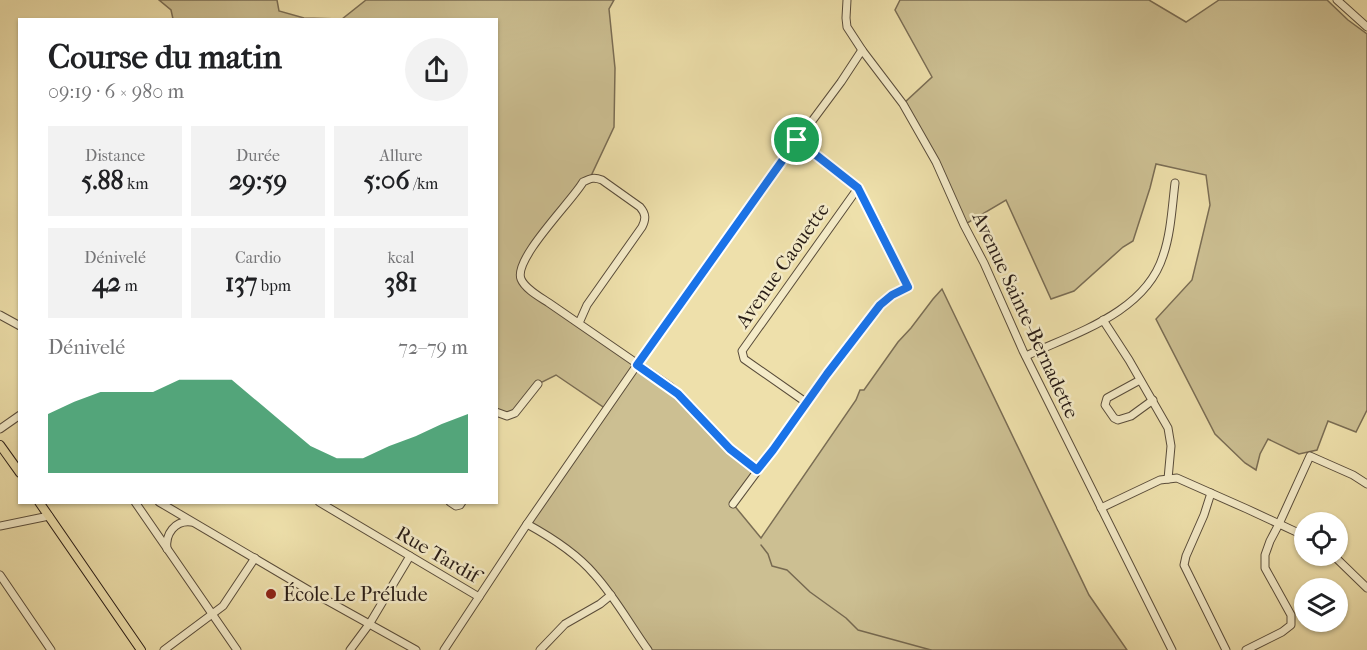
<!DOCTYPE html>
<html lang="fr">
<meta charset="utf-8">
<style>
:root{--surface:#fff;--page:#f2f2f2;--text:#202124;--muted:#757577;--accent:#0b8043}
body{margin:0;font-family:"IM FELL French Canon",serif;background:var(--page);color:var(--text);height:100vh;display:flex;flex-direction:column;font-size:22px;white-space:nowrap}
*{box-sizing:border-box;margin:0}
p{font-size:20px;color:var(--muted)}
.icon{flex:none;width:33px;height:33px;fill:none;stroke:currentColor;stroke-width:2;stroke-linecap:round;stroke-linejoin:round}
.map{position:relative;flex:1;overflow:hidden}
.drawer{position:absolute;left:18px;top:18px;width:480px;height:486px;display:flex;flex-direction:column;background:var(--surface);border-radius:0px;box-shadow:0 2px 4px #0004}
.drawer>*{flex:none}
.controls{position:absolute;left:1294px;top:512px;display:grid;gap:12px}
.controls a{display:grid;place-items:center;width:54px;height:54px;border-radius:50%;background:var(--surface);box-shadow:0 2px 4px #0004;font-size:30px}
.pin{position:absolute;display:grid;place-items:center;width:51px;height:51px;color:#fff;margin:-26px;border:3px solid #fff;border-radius:50%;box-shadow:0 2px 6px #0007}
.round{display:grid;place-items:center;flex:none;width:63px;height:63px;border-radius:32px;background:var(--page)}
.head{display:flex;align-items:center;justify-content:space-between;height:102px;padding:0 30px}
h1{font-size:33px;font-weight:700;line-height:45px}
.stats{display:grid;grid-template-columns:repeat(3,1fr);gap:9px;height:102px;padding:6px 30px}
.stats div{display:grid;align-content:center;border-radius:0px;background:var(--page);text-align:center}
.stats b{font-size:26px;font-weight:700}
.stats small{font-size:16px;font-weight:400}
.stats p{font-size:16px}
.chart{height:168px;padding:12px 30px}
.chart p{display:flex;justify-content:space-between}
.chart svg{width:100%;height:108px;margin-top:6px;fill:var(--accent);opacity:.7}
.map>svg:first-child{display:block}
.green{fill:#ccbf92;stroke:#7a6d54;stroke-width:1.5}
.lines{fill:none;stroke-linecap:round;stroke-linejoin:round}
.stream{stroke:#766950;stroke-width:1.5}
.minor-casing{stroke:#594c3a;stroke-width:9}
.major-casing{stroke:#271b15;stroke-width:10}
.minor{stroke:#f4ebc8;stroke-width:7}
.major{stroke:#eee0ab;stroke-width:8}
.route-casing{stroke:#fff;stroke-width:12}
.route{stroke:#1a73e8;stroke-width:8}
.poi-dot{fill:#8f2418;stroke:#f4ebc8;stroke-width:2}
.labels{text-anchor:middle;stroke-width:5;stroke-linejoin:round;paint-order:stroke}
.street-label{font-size:20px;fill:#271b15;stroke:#f4ebc8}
.poi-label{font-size:20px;fill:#271b15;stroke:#f4ebc8;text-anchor:start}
</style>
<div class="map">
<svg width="1367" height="650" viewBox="0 0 1367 650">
<rect width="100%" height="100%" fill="#eee0ab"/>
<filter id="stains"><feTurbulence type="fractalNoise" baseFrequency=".00333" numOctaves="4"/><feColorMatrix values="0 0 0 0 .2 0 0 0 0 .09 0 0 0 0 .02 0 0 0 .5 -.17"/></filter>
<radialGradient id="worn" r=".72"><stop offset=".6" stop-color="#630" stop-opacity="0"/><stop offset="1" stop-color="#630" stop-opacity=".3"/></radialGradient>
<g class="green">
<path d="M159,0H277L279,11L304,18L342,19L366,0H614L609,9L615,68L614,127L590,178L525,260L521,281L659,379L757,470L733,504L761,538L856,400L860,390H864L898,342L911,328L933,299L942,289L1089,595L1127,650H648L593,572L527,524L606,409L556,375L538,384L515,413L507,416L497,412L496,20L173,19L171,10Z"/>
<path d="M900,0H1149L1186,22L1219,0H1327L1348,20L1367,34V410L1356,432L1328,421L1317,450L1299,454L1268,439L1260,454L1256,470L1245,463L1215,434L1156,319L1192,280L1210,205L1206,175L1156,164L1150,188L1133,241L1123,247L1074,291L1051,299L1006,200L964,225L903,104L932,77L895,10Z"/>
</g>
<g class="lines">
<path class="stream" d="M761,545L768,554L772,566L787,570L810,592L846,618L858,630L931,650"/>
<g class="minor-casing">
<g id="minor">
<path d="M847,0L846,18L847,27L862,50L903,104L936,162L964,225L984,263L1023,351L1172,650"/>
<path d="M1337,0L1367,27"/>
<path d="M0,315L20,326"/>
<path d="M1103,320L1129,360L1168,428L1171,446L1168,479"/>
<path d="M579,323L587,305L642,227C646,219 646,214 640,207L602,180C594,177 591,178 583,182C573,200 513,259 521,279C525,289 540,297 549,303L671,387L685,400L730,449L757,470"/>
<path d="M1026,356C1075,333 1145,313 1163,256C1171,233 1172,207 1175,183"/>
<path d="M1140,380L1107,398L1105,405L1114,418L1118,420L1131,416L1153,400"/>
<path d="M807,403L744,359L742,351L858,188"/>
<path d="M496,412L507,416L515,413L538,384"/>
<path d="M0,429L20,415"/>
<path d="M1211,493L1204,515L1186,556L1184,565L1226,650"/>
<path d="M135,502L237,650"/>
<path d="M159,502L310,591L416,650"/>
<path d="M319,502L479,597"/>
<path d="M450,502L456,506L460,505L462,502"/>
<path d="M733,504L773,450L827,374L877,309L892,295L908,287L877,223L858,188L797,140"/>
<path d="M1101,508L1160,480L1177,478L1247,509L1305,536"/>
<path d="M527,524C549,536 577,554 594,574C615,597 630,625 648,650"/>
<path d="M0,526L49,516"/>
<path d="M167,549C165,534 175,520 191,522"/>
<path d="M1333,555L1367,588"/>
<path d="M0,575L51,650"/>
<path d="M164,650L223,606L255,558"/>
<path d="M350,650L370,623L410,556"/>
<path d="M444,650L527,524L637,365L766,183L841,82L862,50"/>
<path d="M540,650L565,624L600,604L611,595"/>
<path d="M1246,650L1282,632L1291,625V615L1265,568V555L1270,541L1279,524L1310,456L1353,475L1367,484"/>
</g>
</g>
<g class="major-casing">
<g id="major">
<path d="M0,445L20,473"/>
<path d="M39,502L141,650"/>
</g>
</g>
<use href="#minor" class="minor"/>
<use href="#major" class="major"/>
</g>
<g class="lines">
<g class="route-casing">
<path id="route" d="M797,140L858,188L908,287L892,295L880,305L827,374L773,450L757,470L730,449L678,394L637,365Z"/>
</g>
<use href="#route" class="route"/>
</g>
<circle class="poi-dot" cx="271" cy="594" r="6"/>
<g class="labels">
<g class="street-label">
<text transform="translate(782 265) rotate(-55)" y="7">Avenue Caouette</text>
<text transform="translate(1026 315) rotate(65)" y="7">Avenue Sainte-Bernadette</text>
<text transform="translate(438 554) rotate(30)" y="7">Rue Tardif</text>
</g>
<g class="poi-label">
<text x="283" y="601">École Le Prélude</text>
</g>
</g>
<rect width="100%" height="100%" filter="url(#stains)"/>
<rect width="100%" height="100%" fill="url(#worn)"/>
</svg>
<div class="controls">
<a><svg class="icon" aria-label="locate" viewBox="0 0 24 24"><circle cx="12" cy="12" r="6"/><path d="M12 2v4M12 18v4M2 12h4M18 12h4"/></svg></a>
<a><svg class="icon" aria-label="layers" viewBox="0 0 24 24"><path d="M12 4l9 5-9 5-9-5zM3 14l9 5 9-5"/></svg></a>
</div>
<div class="pin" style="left:797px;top:140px;background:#1e9e55"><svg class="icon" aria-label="arrive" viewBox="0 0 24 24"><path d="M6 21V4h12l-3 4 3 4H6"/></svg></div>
<section class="drawer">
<div class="head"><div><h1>Course du matin</h1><p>09:19 · 6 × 980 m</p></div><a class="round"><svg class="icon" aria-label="share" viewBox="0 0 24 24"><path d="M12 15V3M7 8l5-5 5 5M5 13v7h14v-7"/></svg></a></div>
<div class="stats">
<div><p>Distance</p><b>5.88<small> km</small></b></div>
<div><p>Durée</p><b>29:59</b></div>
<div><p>Allure</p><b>5:06<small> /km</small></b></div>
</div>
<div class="stats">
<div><p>Dénivelé</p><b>42<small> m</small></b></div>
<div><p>Cardio</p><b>137<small> bpm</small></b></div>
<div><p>kcal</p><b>381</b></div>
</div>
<div class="chart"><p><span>Dénivelé</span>72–79 m</p>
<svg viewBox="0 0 160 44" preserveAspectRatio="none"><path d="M0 44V20L10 15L20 11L30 11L40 11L50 6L60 6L70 6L80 15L90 24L100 33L110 38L120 38L130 33L140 29L150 24L160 20V44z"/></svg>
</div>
</section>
</div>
